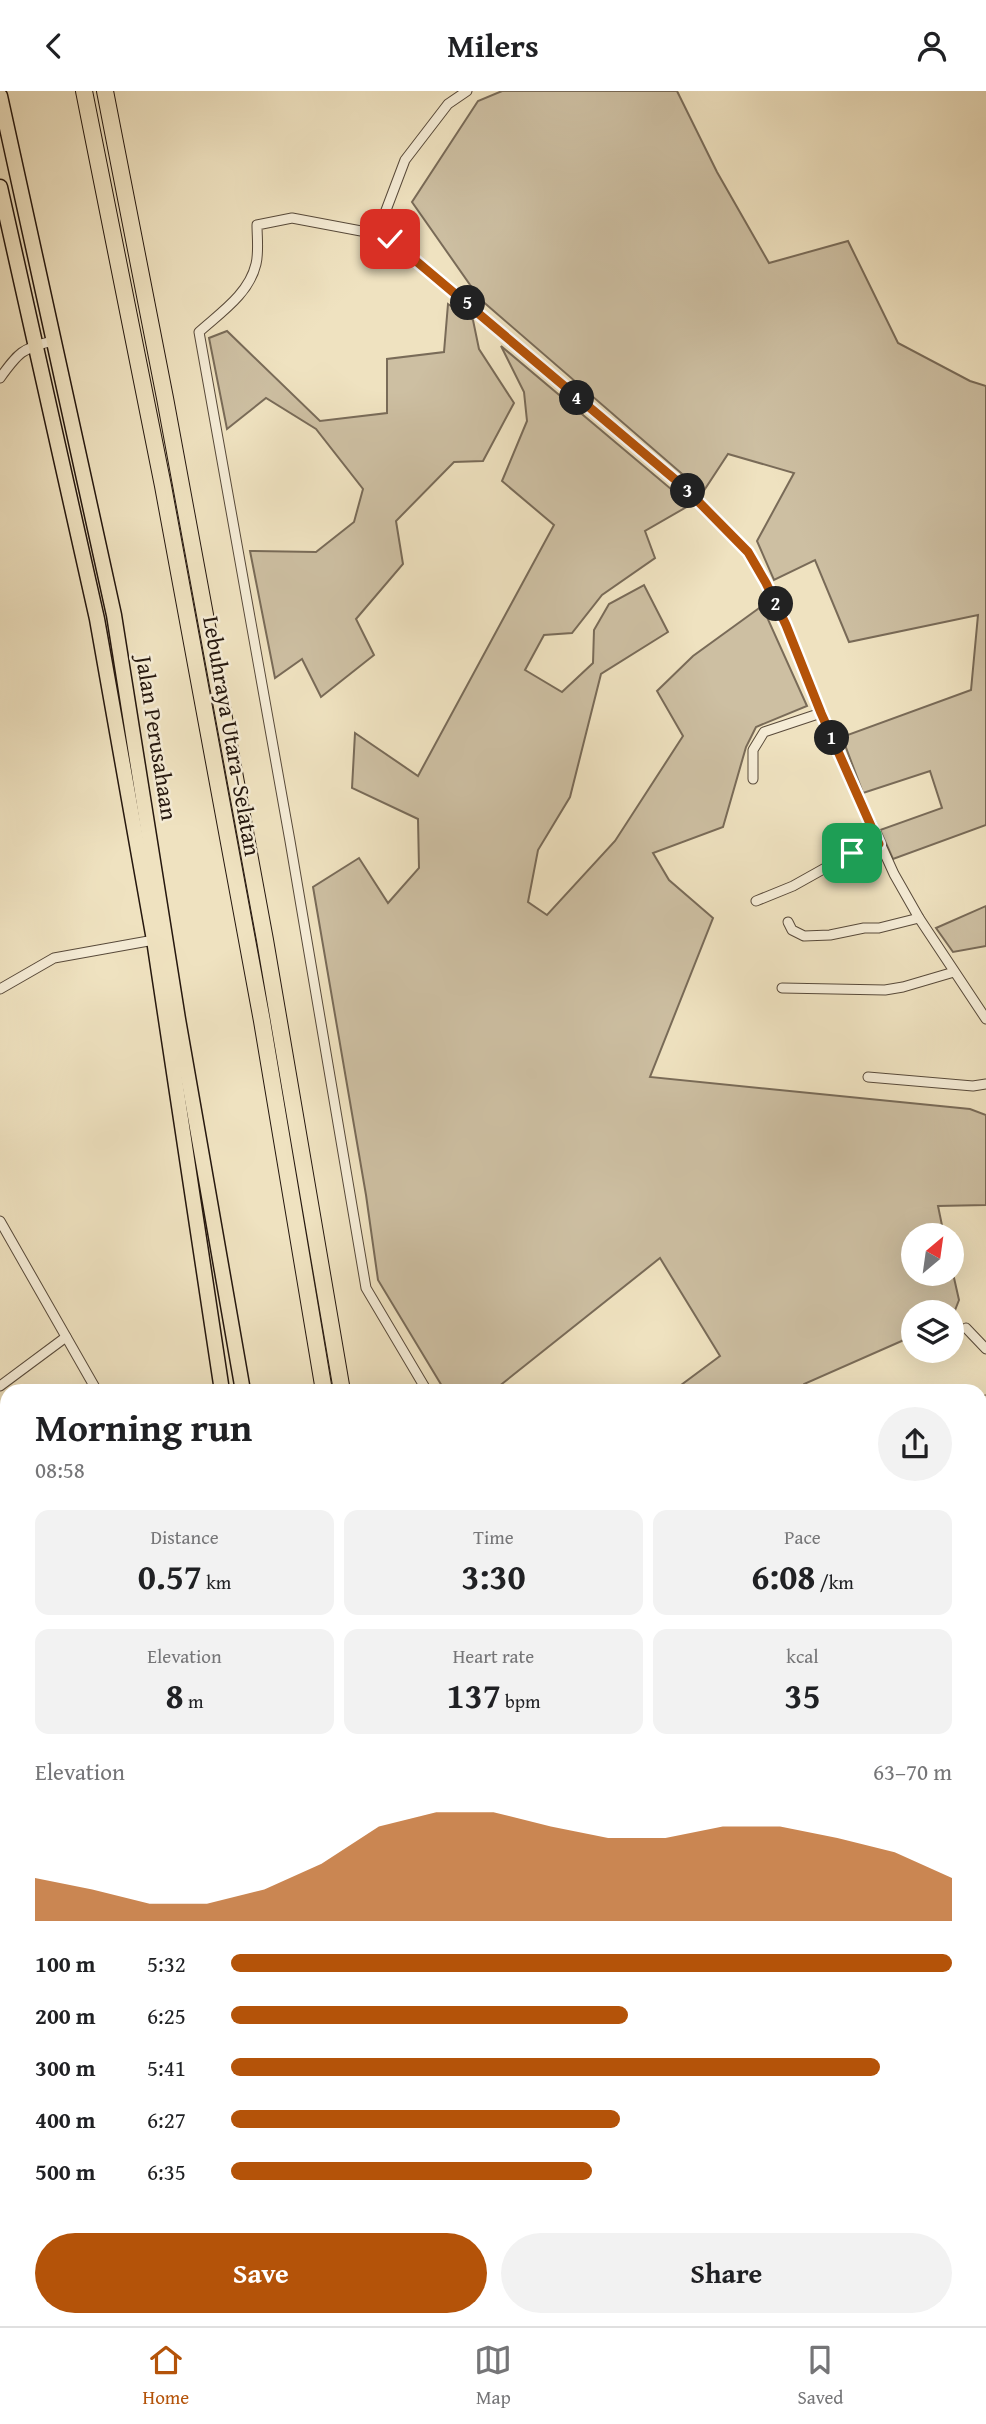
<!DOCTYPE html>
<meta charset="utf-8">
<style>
:root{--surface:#fff;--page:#f2f2f2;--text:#202124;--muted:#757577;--line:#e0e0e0;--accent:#b45309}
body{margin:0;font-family:"Gentium Book Plus",serif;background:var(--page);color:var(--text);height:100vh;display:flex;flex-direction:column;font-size:26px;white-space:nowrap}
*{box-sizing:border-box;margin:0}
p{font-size:23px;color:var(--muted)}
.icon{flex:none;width:38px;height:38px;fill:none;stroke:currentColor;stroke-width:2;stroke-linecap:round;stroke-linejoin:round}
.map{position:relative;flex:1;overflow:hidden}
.side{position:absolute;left:0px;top:1293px;width:987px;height:943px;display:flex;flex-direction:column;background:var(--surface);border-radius:21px 21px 0 0;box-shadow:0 7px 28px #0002}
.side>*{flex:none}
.needle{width:46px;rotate:29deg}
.controls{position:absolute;left:901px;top:1132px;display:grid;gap:14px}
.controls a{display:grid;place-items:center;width:63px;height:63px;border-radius:50%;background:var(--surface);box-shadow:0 7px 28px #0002;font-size:35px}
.pin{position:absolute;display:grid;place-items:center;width:60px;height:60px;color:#fff;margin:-30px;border-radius:14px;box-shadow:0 4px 10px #0006}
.km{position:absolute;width:35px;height:35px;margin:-18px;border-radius:50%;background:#222;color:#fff;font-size:19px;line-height:35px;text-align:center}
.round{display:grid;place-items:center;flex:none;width:74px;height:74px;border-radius:37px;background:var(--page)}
.overview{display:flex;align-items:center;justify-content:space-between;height:119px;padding:0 35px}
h1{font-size:38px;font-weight:600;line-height:52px}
.stats{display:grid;grid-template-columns:repeat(3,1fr);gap:10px;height:119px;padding:7px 35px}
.stats div{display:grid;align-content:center;border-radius:14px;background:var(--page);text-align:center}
.stats b{font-size:35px;font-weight:600}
.stats small{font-size:19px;font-weight:400}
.stats p{font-size:19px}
.chart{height:196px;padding:14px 35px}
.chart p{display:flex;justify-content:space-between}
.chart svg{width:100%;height:126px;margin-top:7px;fill:var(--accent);opacity:.7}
.button{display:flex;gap:14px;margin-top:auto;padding:14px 35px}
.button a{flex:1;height:80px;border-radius:42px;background:var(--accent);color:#fff;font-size:28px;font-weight:600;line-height:80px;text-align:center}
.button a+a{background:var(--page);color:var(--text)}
ul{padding:0 35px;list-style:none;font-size:23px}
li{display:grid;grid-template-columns:112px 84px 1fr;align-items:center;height:52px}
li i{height:18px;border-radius:9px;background:var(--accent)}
header{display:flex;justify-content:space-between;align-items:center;height:91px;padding:0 35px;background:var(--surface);font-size:32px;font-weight:600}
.menu{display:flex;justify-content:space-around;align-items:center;height:98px;border-top:2px solid var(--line);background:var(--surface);font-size:19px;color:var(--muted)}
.menu a{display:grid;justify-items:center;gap:4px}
.menu .selected{color:var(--accent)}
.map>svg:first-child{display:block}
.green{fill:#cdbfa2;stroke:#796b58;stroke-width:2}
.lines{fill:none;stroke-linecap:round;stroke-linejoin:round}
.stream{stroke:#756754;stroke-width:2.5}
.minor-casing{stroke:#584a3a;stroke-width:11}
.tertiary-casing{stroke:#584a3a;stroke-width:13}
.primary-casing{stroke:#25170e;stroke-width:17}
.motorway-casing{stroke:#25170e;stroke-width:18}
.minor{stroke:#f5ecd6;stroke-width:9}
.tertiary{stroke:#f5ecd6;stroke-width:10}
.primary{stroke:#efe2c0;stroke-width:14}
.motorway{stroke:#efe2c0;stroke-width:16}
.route-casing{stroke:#fff;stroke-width:14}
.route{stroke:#b45309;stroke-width:9}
.labels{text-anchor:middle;stroke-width:5;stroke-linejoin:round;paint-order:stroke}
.street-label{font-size:23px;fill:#25170e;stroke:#f5ecd6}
</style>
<header><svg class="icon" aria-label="back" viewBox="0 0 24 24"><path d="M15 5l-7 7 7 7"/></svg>Milers<svg class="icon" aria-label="person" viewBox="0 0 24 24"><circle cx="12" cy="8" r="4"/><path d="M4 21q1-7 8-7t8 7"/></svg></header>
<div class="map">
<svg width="986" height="2235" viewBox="0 0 986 2235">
<rect width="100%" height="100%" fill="#efe2c0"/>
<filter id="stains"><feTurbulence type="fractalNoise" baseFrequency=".00286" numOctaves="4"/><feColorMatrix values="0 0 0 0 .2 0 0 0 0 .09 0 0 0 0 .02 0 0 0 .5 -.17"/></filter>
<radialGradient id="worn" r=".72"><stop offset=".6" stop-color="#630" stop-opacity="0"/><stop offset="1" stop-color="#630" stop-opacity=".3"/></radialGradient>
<g class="green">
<path d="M502,0H677L717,81L769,172L848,150L898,252L970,290L986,295V734L893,768L880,739L942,717L930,680L863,702L842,646L971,599L978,524L849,551L815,469L774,489L757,450L794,382L728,363L703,401L480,208L412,111L478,10Z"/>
<path d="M448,213L473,229L479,258L514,312L483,370L454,371L396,430L403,473L356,528L374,564L321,606L302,568L275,587L250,460L316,461L354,431L363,398L316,338L266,307L227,338L209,247L227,240L320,330L387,322V268L444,261Z"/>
<path d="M501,255L690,414L645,440L655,467L602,504L572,542L544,544L525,579L562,601L593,572L594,539L609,513L644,494L668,541L601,583L570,706L538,759L528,811L547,824L615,750L683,645L657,600L693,565L762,515L807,615L756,636L746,656L723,736L653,762L669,789L713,827L650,986L970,1018L986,1024V1114L938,1115L944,1144H914V1183H952V1178L959,1209L952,1227V1222H914L913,1245L804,1293L799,1300H673L720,1265L660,1167L493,1300H445L378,1189L366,1104L313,796L359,767L388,812L419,777L418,728L352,697L355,642L418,685L554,434L502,390L527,330L524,301Z"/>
<path d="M986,815V855L953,861L936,837Z"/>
<path d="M0,1474H7V1589L0,1587Z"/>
</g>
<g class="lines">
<g class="stream">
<path d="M980,1746L986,1742"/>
<path d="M346,2230L348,2235"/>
<path d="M507,2235L526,2230"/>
</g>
<g class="minor-casing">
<g id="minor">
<path d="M377,143L405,69L448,13L467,0"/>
<path d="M0,287C18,262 22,257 53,250"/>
<path d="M753,688V659L764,641L821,622"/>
<path d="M756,810L793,795L852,762L879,753"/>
<path d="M788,831L792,839L804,845L830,844L864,837H879L919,827"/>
<path d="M782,897L885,899L903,896L954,881"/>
<path d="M0,898L54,867L154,849"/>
<path d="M868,986L973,995L986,993"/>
<path d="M0,1130L97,1300"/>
<path d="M966,1237L986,1258"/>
<path d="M0,1295L66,1246"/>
<path d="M427,1300L366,1197L290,750L199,241C220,222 249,203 256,173C259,161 257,146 257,134L292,127L377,143L390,148L684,396L748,461L767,492L786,534L821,622L894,783L919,827L986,928"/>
<path d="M980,1314L986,1309"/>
<path d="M980,1763L986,1759"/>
<path d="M980,1860L986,1856"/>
<path d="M0,1909L7,1864"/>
<path d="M0,1967L7,1968"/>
<path d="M0,2145L7,2146"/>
<path d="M980,2191L986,2190"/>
<path d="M84,2235V2230"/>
<path d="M106,2235L107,2230"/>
</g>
</g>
<g class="tertiary-casing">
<path id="tertiary" d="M0,1932L7,1933"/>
</g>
<g class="primary-casing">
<g id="primary">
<path d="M0,5L114,524L178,928L243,1300"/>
<path d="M0,96L97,528L154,849L222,1300"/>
<path d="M980,2147L986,2146"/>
<path d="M980,2168L986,2167"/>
<path d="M126,2230L127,2235"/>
<path d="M145,2230L146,2235"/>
<path d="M682,2235L704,2230"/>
</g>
</g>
<g class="motorway-casing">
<g id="motorway">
<path d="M84,0L163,395L262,930L324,1300"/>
<path d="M105,0L165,307L265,849L342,1300"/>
<path d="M379,2230L380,2235"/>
<path d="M480,2230L481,2235"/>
<path d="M497,2230V2235"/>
<path d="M587,2230L588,2235"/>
<path d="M619,2230L642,2231"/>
</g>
</g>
<use href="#minor" class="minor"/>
<use href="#tertiary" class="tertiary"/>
<use href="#primary" class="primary"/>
<use href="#motorway" class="motorway"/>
</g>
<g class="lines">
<g class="route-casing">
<path id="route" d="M390,148L684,396L748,461L766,492L786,534L821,622L879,753L852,762"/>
</g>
<use href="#route" class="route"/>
</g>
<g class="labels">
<g class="street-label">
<text transform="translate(232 645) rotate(80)" y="8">Lebuhraya Utara–Selatan</text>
<text transform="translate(157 647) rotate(81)" y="8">Jalan Perusahaan</text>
</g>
</g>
<rect width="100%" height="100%" filter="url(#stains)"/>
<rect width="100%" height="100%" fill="url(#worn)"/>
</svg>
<div class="controls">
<a><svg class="needle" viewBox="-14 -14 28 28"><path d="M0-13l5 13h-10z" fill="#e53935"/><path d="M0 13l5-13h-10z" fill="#757577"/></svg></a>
<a><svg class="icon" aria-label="layers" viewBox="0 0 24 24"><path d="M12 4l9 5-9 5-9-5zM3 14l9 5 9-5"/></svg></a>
</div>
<div class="pin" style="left:852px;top:762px;background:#1e9e55"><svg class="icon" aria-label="arrive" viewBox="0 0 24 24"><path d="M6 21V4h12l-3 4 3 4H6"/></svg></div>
<div class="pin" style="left:390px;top:148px;background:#d93025"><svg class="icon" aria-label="check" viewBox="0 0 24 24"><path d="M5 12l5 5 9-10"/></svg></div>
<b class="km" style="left:832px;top:647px">1</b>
<b class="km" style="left:776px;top:513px">2</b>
<b class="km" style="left:688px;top:400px">3</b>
<b class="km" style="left:577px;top:307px">4</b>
<b class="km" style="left:468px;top:212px">5</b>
<section class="side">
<div class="overview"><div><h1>Morning run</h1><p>08:58</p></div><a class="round"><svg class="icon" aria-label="share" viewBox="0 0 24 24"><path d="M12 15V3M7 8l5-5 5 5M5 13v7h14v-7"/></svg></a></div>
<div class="stats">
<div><p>Distance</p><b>0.57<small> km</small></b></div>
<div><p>Time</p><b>3:30</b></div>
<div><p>Pace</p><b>6:08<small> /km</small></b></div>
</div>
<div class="stats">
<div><p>Elevation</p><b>8<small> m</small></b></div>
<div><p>Heart rate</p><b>137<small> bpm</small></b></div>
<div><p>kcal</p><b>35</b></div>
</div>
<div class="chart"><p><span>Elevation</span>63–70 m</p>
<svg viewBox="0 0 160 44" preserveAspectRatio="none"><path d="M0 44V29L10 33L20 38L30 38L40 33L50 24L60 11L70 6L80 6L90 11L100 15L110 15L120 11L130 11L140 15L150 20L160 29V44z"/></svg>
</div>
<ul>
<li><b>100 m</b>5:32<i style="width:100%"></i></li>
<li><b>200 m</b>6:25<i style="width:55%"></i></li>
<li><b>300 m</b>5:41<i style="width:90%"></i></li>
<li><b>400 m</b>6:27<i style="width:54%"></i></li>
<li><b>500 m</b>6:35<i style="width:50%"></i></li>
</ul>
<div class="button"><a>Save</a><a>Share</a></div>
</section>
</div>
<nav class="menu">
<a class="selected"><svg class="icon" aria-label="home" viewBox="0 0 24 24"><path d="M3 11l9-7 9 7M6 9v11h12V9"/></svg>Home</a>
<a><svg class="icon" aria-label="map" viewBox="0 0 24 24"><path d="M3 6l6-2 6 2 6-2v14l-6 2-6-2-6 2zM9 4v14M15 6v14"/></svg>Map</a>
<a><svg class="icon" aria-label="saved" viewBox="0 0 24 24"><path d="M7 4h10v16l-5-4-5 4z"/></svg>Saved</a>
</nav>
